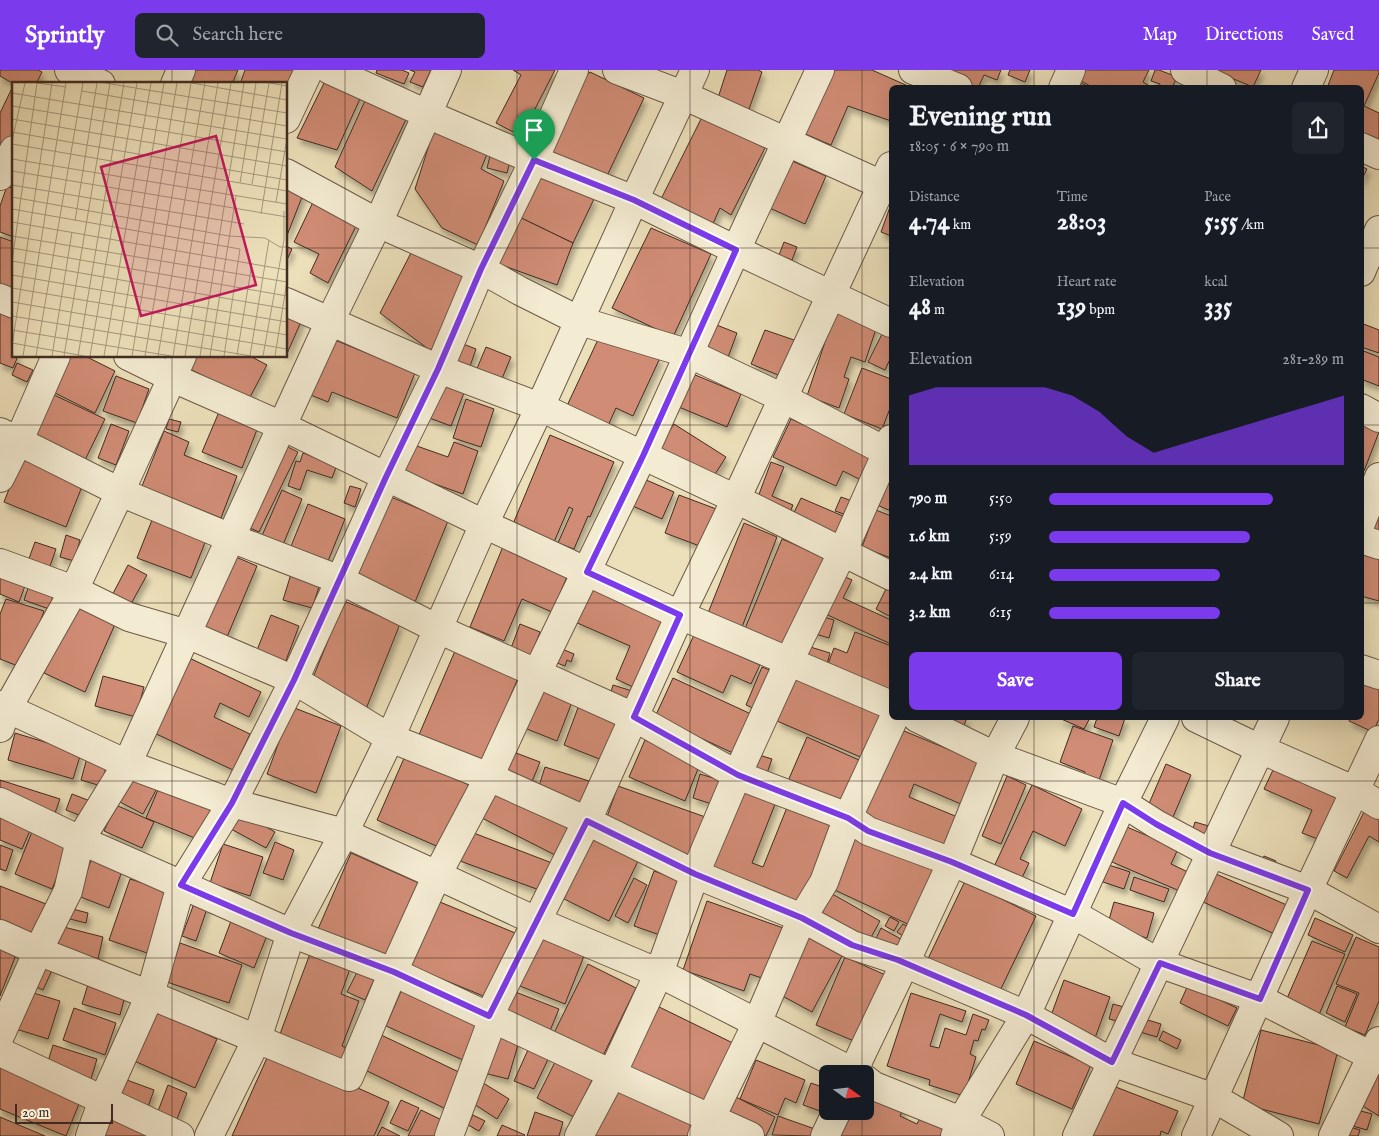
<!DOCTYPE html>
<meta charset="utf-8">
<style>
:root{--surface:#171b24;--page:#20242c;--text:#f1f3f6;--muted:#9ea1a6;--accent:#7c3aed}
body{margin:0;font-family:"IM FELL English",serif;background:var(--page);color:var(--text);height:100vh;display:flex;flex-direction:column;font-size:19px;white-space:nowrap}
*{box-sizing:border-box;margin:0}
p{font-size:16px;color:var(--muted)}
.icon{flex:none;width:28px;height:28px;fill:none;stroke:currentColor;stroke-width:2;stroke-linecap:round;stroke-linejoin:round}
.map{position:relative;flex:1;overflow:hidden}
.sheet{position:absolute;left:889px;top:15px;width:475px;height:635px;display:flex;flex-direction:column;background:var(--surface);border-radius:8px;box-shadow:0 5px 20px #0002}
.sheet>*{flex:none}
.needle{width:32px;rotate:105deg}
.controls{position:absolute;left:819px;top:995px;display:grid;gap:10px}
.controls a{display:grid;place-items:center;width:55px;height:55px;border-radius:8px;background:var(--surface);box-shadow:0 5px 20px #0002;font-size:25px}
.scale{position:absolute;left:15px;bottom:12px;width:98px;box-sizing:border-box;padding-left:5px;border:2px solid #412c22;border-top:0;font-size:14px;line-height:18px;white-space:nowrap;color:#412c22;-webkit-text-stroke:4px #f3ebd2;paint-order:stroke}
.pin{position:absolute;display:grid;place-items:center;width:42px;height:42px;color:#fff;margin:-51px -21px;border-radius:50% 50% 50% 0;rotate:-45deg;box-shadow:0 0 5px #0007}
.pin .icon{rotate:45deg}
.round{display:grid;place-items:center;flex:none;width:52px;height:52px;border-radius:8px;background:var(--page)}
.summary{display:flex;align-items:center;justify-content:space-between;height:85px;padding:0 20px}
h1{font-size:28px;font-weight:700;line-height:38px}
.figures{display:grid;grid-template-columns:repeat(3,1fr);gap:8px;height:85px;padding:5px 20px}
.figures div{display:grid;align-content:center}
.figures b{font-size:25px;font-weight:700}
.figures small{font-size:14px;font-weight:400}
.figures p{font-size:14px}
.chart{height:140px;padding:10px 20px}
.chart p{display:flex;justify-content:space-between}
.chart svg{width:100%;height:90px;margin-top:5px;fill:var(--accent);opacity:.7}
.cta{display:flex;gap:10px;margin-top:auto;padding:10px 20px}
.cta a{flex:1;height:58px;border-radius:8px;background:var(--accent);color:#fff;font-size:20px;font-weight:700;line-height:58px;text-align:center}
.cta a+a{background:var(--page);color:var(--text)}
ul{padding:0 20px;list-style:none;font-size:16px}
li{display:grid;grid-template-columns:80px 60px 1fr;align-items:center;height:38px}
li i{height:12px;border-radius:6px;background:var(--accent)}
header{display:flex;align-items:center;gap:30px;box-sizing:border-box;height:70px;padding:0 25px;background:var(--accent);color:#fff}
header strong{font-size:24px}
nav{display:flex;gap:28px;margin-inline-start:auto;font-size:18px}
.search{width:350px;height:45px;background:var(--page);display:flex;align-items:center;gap:12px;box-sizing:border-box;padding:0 18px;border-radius:8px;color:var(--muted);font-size:19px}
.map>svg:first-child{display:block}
.building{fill:#d08c74;stroke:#412c22;filter:url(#shadow)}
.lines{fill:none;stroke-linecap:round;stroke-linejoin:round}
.minor-casing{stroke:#6c5948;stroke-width:30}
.tertiary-casing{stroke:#6c5948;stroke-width:30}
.minor{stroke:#f3ebd2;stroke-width:28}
.tertiary{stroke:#f3ebd2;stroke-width:28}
.route-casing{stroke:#fff;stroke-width:10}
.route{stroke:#7c3aed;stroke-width:6}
.grid{fill:none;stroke:#412c22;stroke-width:1;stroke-opacity:0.55}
.inset-road{fill:none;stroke:#a8987d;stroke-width:1}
.view{fill:#c2185b;fill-opacity:0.15;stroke:#c2185b;stroke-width:2.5}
.inset-edge{fill:none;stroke:#412c22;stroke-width:2.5}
</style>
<header>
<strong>Sprintly</strong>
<div class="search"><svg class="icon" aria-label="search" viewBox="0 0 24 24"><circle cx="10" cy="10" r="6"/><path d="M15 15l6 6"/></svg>Search here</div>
<nav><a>Map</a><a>Directions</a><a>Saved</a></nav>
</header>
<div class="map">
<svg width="1379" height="1066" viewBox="0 0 1379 1066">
<defs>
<filter id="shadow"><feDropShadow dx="3" dy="5.5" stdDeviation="2.5" flood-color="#0004"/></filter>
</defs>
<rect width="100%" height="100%" fill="#ece0ba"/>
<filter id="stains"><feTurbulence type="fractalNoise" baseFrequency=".004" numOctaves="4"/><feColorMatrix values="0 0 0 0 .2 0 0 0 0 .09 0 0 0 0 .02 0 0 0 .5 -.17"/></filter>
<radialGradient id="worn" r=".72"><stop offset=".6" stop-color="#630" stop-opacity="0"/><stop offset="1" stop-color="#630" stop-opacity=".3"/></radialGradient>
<g class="building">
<path d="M0,0H38L42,2L36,14H14L0,6Z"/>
<path d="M192,0H238L232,14H187Z"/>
<path d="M245,0H298L286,30V14H240Z"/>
<path d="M377,0H402L409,3L404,14L376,3Z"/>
<path d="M410,0H431L423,17L410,12L415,2Z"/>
<path d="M513,0H555L521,66L496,53L521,5Z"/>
<path d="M727,0H758L762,2L748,42L717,31Z"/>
<path d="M826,0H872L908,16V18H891V51L848,36L831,75L798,61Z"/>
<path d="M951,0H1001L997,10L984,5L978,18H969L948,9Z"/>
<path d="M1010,0H1030L1025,12L1008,5Z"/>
<path d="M1077,0H1149L1143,12L1148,15L1147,18H1094L1074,7Z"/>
<path d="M1155,0H1159L1177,7L1172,18H1158L1160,14L1151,11Z"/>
<path d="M1212,0H1261L1253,17Z"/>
<path d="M1334,0H1379V3L1364,36L1379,43V71L1361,66V18H1327Z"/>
<path d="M590,2L644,28L606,108L544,82L577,16Z"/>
<path d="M327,7L363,22L337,80L297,68Z"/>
<path d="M1071,8L1091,18H1066Z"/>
<path d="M14,14V62L3,84L0,83V43Z"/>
<path d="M368,24L409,43L372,121L335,97Z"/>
<path d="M702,47L765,78L731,145L720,138L712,156L658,135Z"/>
<path d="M435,56L489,79L481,99L504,111L478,175L442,158L415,119Z"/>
<path d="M491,82L511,87L507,103L487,98Z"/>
<path d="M783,87L826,106L805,154L763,135Z"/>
<path d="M1361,96L1367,99L1361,111Z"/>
<path d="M533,101L594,129L573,173L513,144Z"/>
<path d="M286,115L304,122L286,168Z"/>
<path d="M7,116L14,119V167L0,162V136Z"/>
<path d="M315,128L359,150L328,213L310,203L319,184L294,172Z"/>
<path d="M890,137H891V166L881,162Z"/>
<path d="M513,144L573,173L557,215L496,193Z"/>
<path d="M651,158L711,184L673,267L612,238Z"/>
<path d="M0,167L14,172V226L0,221Z"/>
<path d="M784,172L797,177L792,190L779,185Z"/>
<path d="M286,176L292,179L286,192Z"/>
<path d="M412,181L465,203L431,281L380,243Z"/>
<path d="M0,240L14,246V286H18L13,298L0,293Z"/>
<path d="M286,240L303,247L286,286Z"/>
<path d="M835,242L877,256L865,292L851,287L844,307L849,309L839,338L807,326Z"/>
<path d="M709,252L737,263L727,290L699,279Z"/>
<path d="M1361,253L1379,260V283L1361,277Z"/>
<path d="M765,260L797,271L783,307L751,294Z"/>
<path d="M602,261L660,288L633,346L616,338L606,360L565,340Z"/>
<path d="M882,264L891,268V287L885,300L868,292Z"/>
<path d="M330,268L415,303L397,348L332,322L328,332L308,324Z"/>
<path d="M458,272L476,279L468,302L449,296Z"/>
<path d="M486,277L511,287L498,318L473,308Z"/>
<path d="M1361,280L1379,287V316L1361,309Z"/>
<path d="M65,286H85L115,301L95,343L49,320Z"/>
<path d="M192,286H250L267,295L249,329L186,297Z"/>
<path d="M17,293L33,300L27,312L12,305Z"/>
<path d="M862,298L891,309V336L882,359L844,344Z"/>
<path d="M688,302L741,324L727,357L674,335Z"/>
<path d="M116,306L149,319L137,353L103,341Z"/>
<path d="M436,313L464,323L451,356L424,346Z"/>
<path d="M54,325L105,349L85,390L34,366Z"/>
<path d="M466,329L494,339L481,377L453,368Z"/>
<path d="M219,342L258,357L242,398L202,382Z"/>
<path d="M1361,348L1379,362L1364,401L1361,400Z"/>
<path d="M169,349L181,352L178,362L166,359Z"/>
<path d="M791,349L872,386L861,410L843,401L836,416L773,387Z"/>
<path d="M111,354L129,361L116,395L98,388Z"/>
<path d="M674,354L726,387L710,412L657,379Z"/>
<path d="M164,361L189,372L184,385L237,406L221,448L142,416Z"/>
<path d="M550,365L614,392L590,447L588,446L574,479L558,473L573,439L569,437L554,472L513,454Z"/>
<path d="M454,372L478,381L463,424L404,403L414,375L448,387Z"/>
<path d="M280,373L298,382L259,462L241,454Z"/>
<path d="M303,383L337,395L332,408L307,400L300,420L288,416L296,391L300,392Z"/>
<path d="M21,388L83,414L66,457L4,432Z"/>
<path d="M771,392L784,397L772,426L793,435L788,447L755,435Z"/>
<path d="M891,403V441L877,435Z"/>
<path d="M637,406L674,422L662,449L626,433Z"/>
<path d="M350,416L361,419L355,437L344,433Z"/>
<path d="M282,420L302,429L282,477L261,468Z"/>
<path d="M1379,423V463L1365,457Z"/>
<path d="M384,424L448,451L415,532L351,506Z"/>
<path d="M679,425L719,440L705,478L665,463Z"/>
<path d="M841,427L852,431L847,445L835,441Z"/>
<path d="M801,428L843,446L834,468L791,449Z"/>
<path d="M308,434L345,449L326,496L289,481Z"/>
<path d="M876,440L891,446V488L862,477Z"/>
<path d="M152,450L206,470L191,508L137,488Z"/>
<path d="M744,453L777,467L742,557L708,543Z"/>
<path d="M66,465L80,470L74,491L60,487Z"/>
<path d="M782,469L826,488L789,579L744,561Z"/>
<path d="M35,472L56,479L48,502L27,494Z"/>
<path d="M504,474L569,502L552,542L522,529L504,571L470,557Z"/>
<path d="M229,484L257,496L224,574L195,562Z"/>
<path d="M1364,484L1379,489V531L1361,526V492Z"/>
<path d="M128,495L147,505L127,541L109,531Z"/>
<path d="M837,503L852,510L843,528L891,550V574L819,541Z"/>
<path d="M291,504L320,514L312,538L283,530Z"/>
<path d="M0,506L25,516L19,532L0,524Z"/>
<path d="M889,513L891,515V547L876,539Z"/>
<path d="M590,517L665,550L635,618L616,609L630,576L575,552Z"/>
<path d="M28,518L53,526L49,539L24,530Z"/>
<path d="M6,529L44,541L23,598L0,589V544Z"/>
<path d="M344,531L400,554L366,639L310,615Z"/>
<path d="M75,534L116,552L85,622L44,603Z"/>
<path d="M271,545L299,556L282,601L253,590Z"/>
<path d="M817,545L834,550L829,568L812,563Z"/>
<path d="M520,554L540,562L531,586L511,578Z"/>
<path d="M855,562L891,576V627L825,602L834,578L847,583Z"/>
<path d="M694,565L760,595L751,614L731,605L723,623L677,602Z"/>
<path d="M804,575L830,583L826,598L799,590Z"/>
<path d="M562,579L574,584L571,592L567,590L565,596L557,593Z"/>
<path d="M455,581L518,608L482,694L418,667Z"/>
<path d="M185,586L261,622L249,647L220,633L214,647L250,664L233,700L150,661Z"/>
<path d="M762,597L777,603L762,642L746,635Z"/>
<path d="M103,606L144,617L136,647L95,636Z"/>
<path d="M796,607L884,644L865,689L777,651Z"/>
<path d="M673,608L751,644L733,683L655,647Z"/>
<path d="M1361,609L1379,618V649L1373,662L1349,651L1350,648H1361Z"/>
<path d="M613,615L632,621L627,638L608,632Z"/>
<path d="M538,619L572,632L557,671L522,657Z"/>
<path d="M579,635L618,651L602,690L564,675Z"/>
<path d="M292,637L341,656L316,723L267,704Z"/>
<path d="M926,648H967L961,662Z"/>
<path d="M1059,648H1090L1084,659Z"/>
<path d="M1097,648H1125L1119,666L1094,657Z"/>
<path d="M1073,656L1113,670L1096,719L1081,713L1085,702L1060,692Z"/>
<path d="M897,658L986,695L968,737L914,714L909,727L960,748L945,782L860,747Z"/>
<path d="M15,663L81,683L73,709L8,690Z"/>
<path d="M807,667L859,690L840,734L788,711Z"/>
<path d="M645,670L700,694L685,731L629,707Z"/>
<path d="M508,680L540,692L531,714L500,701Z"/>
<path d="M88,684L108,690L101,716L81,710Z"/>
<path d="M759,685L772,689L767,703L755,699Z"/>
<path d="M405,686L469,715L441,778L377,750Z"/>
<path d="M1166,694L1191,705L1170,754L1145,743Z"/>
<path d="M545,697L589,711L581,736L537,722Z"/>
<path d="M135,700L160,713L143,744L118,731Z"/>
<path d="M1273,700L1341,730L1323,771L1302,763L1312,740L1264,719Z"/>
<path d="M700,704L720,710L712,734L693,728Z"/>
<path d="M1007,706L1026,715L1001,774L982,766Z"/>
<path d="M0,710L60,729L55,743L0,725Z"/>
<path d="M737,713L777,729L752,793L763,797L788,735L839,756L806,839L703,798Z"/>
<path d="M160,715L216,738L202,771L146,748Z"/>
<path d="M1032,715L1082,739L1065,776L1033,761L1020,789L1029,793L1019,814L992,801Z"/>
<path d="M618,716L711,749L697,788L604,755Z"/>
<path d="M497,720L571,758L557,786L482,748Z"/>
<path d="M72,724L90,731L84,747L66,740Z"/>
<path d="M116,735L154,752L142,778L104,761Z"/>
<path d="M1365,740L1379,747V772L1369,766L1347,808L1334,801Z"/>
<path d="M240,742L275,762L266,778L231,759Z"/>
<path d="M0,743L32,756L22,779L0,770Z"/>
<path d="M1195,752L1212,757L1209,767L1192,762Z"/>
<path d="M34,757L71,772L52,819L15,804Z"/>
<path d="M1127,757L1178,779L1171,794L1190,803L1182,822L1112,792Z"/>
<path d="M852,760L939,800L914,857L826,816Z"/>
<path d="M471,762L552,793L542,821L460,791Z"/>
<path d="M593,767L639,789L609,851L564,829Z"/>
<path d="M275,772L294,780L283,810L263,803Z"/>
<path d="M223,774L263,787L250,826L210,813Z"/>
<path d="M0,775L13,780L6,801L0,799Z"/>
<path d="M351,783L421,814L387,890L318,859Z"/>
<path d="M1264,786L1276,791L1271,802L1259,796Z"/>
<path d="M91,790L122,801L109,838L78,826Z"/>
<path d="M1109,795L1130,802L1124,819L1103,812Z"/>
<path d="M654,801L679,810L660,865L634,856Z"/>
<path d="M1216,804L1289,836L1277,865L1203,832Z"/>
<path d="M1134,807L1169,819L1164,832L1130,820Z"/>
<path d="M634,808L647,815L628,853L615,846Z"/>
<path d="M130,809L171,822L150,884L109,870Z"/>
<path d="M965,811L1036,846L996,929L925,895Z"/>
<path d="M0,816L46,834L34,864L0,851Z"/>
<path d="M827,821L880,851L865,878L813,848Z"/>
<path d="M196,828L209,833L196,871L182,866Z"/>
<path d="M435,830L520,865L493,930L408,895Z"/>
<path d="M707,831L789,860L770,911L750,904L744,921L683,900Z"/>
<path d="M1114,832L1154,843L1147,868L1107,857Z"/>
<path d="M69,838L88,843L86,853L66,848Z"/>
<path d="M234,843L270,858L254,898L219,883Z"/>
<path d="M890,847L899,852L894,861L885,856Z"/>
<path d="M1315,848L1353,865L1345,882L1308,865Z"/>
<path d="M903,854L916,862L910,871L897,862Z"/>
<path d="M60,856L103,867L98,889L54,879Z"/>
<path d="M881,858L908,873L900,889L873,875Z"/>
<path d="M804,865L842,886L812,942L775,922Z"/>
<path d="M534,866L584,886L565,934L515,914Z"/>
<path d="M1356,867L1379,877V931L1365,965L1345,957L1359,923L1336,914Z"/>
<path d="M0,870L19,877L0,926Z"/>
<path d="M1312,871L1345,884L1318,947L1285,933Z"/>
<path d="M180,873L242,895L229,933L167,912Z"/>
<path d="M311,881L351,896L341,924L359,931L342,976L349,979L342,998L277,972Z"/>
<path d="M845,887L890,907L861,974L816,955Z"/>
<path d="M41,890L54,896L43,920L30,914Z"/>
<path d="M588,894L636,918L600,992L551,969Z"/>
<path d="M357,902L374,910L365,930L347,922Z"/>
<path d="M1064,910L1110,927L1095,968L1049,951Z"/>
<path d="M89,911L126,922L120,945L82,934Z"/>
<path d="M405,912L482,946L463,990L386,956Z"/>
<path d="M1188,915L1237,938L1228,956L1180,933Z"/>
<path d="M1337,916L1357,924L1345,952L1326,943Z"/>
<path d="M27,921L60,931L48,969L16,959Z"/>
<path d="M513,921L559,939L547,968L501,949Z"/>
<path d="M911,923L966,941L962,952L940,944L930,976L939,978L945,958L966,965L973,944L989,950L985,960L982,959L978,971L974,970L970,984L976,987L964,1026L929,1015L930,1010L887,996Z"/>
<path d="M651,933L739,976L710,1036L622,994Z"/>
<path d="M1113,934L1124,937L1121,952L1109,949Z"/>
<path d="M74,938L116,953L105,985L63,970Z"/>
<path d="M155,941L217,969L195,1018L132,990Z"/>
<path d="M1138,947L1161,954L1157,967L1133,960Z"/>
<path d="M1261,960L1338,980L1319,1054L1242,1034Z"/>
<path d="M497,961L520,968L508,1009L484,1003Z"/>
<path d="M1163,961L1181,970L1177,979L1159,970Z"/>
<path d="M377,963L463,1004L446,1039L361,998Z"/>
<path d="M1034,971L1091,995L1072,1039L1016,1014Z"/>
<path d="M531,973L551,983L534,1019L514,1011Z"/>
<path d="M53,975L97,989L90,1012L46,998Z"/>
<path d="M271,979L389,1032L374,1066H232Z"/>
<path d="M557,988L594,1006L574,1047L537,1028Z"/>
<path d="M756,990L805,1010L796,1033L785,1028L778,1045L740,1029Z"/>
<path d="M0,991L83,1024L66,1066L0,1039Z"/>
<path d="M1379,999V1046L1358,1033Z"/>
<path d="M116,1006L154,1020L148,1037L110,1023Z"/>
<path d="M480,1011L509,1029L497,1049L468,1030Z"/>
<path d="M614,1011L700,1050L693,1066H590Z"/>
<path d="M811,1013L828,1019V1036L823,1042L803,1035Z"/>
<path d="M1108,1014L1178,1041L1168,1064L1161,1061L1160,1066H1087Z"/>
<path d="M168,1015L187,1023L177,1049L158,1041Z"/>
<path d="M865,1015L905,1035L900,1046L917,1054L922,1044L953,1059L950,1066H834L846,1041H865Z"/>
<path d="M734,1026L775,1047L766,1066H755L722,1049Z"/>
<path d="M401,1030L419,1038L408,1061L390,1053Z"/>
<path d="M1346,1037L1372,1044L1367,1060L1342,1053Z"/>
<path d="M421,1040L450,1054L444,1066H408Z"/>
<path d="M535,1042L563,1052L559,1066H527Z"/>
<path d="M473,1045L485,1051L479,1061L468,1055Z"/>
<path d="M778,1046L815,1059L812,1066L772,1065Z"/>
<path d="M0,1047L45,1066H0Z"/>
<path d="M108,1047L154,1066H100Z"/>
<path d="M1340,1054L1360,1060L1358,1066H1337Z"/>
<path d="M502,1055L525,1065L524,1066H497Z"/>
<path d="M382,1057L400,1066H377Z"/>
</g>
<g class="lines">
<g class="minor-casing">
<g id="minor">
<path d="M69,0L101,14"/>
<path d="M330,0L427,44L534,90L634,130L736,180L891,253"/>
<path d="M617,0L683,25L891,119"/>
<path d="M913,0L958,18"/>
<path d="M1185,0L1222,18"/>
<path d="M175,14L181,0"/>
<path d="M1063,18L1071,0"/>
<path d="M1306,18L1314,0"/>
<path d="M286,49L309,0"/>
<path d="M1361,77L1379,85"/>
<path d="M286,103L378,153L481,199L520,221L580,251L690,284L783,328L891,384"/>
<path d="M0,106L14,80"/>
<path d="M1361,202L1379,160"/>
<path d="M0,228L14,234"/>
<path d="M286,232L439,299L540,337L736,429L891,506"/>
<path d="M128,286L173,308L282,356L484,454L680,545L891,635"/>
<path d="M1361,338L1379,348"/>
<path d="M0,362L120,422L231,468L340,510L438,559L634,647L737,705L848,747L868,761L952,792L1073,844L1159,893L1260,929L1379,990"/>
<path d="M0,408L19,370L56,286"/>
<path d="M1361,453L1379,407"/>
<path d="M1361,469L1379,475"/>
<path d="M0,493L74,520L129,547L187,564L294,610L390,668L489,707L587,751L695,804L802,848L852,875L897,890L1026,945L1112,992L1214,1028L1279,1066"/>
<path d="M1361,599L1379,605"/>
<path d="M0,635L127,694L232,733L344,763L437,805L536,851L659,903L857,1004"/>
<path d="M917,648L995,686L1123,733L1156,754L1210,783L1308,820L1379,859"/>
<path d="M1196,648L1260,679L1356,721L1379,735"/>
<path d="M0,658L7,639L74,520L120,422L182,286"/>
<path d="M0,732L80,770L291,863L393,902L612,1004L750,1066"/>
<path d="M0,864L38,881L150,925L349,1007L393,902L437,805L489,707L537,603L643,385L736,180L820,0"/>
<path d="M0,966L38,881L68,821L80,770L127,694L330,251L378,153L447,0"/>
<path d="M0,982L180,1066"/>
<path d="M854,1004L859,989L905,893L952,792L995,686L1015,648"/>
<path d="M865,1009L874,1016L961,1051L990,1066"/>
<path d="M90,1066L103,1030L150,925L181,815L232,733L294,610L340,510L386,407L439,299L481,199L534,90L574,0"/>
<path d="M449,1066L489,959V946L587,751L680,545L736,429L891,96"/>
<path d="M579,1066L612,1004L659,903L695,804L737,705L789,591L842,483L887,382L891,369"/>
<path d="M702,1066L757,953L802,848L824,812L848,747L894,648"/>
<path d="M825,1066L837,1041"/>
<path d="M955,1066L961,1051L1026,945L1123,733L1165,648"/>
<path d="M1077,1066L1275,648"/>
<path d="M1196,1066L1308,820L1379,670"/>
<path d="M1333,1066L1379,971"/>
</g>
</g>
<g class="tertiary-casing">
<path id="tertiary" d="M209,1066L257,969L291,863L344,763L390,668L484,454L540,337L634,130L695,0"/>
</g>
<use href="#minor" class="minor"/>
<use href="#tertiary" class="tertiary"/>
</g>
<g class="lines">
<g class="route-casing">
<path id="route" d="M534,90L634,130L736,180L643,386L587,502L680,545L634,647L738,705L848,748L868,761L952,792L1073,844L1123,733L1156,754L1210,783L1308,820L1260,929L1160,893L1112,992L1026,945L898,890L852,875L802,848L695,804L587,751L489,946L394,902L291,863L181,815L232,733L294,610L386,407L438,299L481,199Z"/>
</g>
<use href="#route" class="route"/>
</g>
<path class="grid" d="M172,0V14M345,0V1066M517,0V1066M690,0V1066M862,0V1004M1034,0V18M1207,0V18M0,178H14M286,178H891M1361,178H1379M172,286V1066M0,355H891M1361,355H1379M0,533H891M1361,533H1379M1034,648V1066M1207,648V1066M0,711H1379M0,888H1379M862,1041V1066"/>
<g transform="translate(12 12)">
<rect width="275" height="275" fill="#ece0ba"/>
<path class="inset-road" d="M25,1L54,5M93,1L275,31M180,1L275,18M258,1L275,4M70,9L275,44M0,11L275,57M0,24L275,70M0,37L275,84M0,50L275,98M0,59L13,1M0,62L275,109M0,77L275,122M0,89L275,135M228,101L244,1M240,102L257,1M0,103L232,142M0,115L217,154L253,156L268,165H275M264,120L275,56M0,127L228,167L212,274M249,132L270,1M63,139L85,1M0,140L275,188M0,154L275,200M0,166L275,214M0,179L275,227M0,180L25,1M0,193L275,240M0,206L275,253M0,220L275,267M0,234L239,274M0,248L159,274M0,261L72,274M0,264L40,1M225,273L240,181M11,274L54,1M24,274L71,1M40,274L60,150M52,274L98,1M66,274L112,1M78,274L125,1M92,274L139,1M105,274L152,1M120,274L165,1M133,274L179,1M146,274L193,1M161,274L206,1M173,274L219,1M188,274L232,1M198,274L224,114M238,274L257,158M251,274L272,158V129M263,274L275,199"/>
<path class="view" d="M204,54L244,203L129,234L89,85Z"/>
<rect width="275" height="275" class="inset-edge"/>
</g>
<rect width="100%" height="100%" filter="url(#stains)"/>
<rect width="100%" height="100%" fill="url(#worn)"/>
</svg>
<div class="controls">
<a><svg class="needle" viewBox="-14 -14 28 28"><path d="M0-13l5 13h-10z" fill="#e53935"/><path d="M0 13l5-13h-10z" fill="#9ea1a6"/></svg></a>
</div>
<div class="scale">20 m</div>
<div class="pin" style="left:534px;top:90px;background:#1e9e55"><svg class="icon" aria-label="arrive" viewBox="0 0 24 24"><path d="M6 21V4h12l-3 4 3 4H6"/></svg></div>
<section class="sheet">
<div class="summary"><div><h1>Evening run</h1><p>18:05 · 6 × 790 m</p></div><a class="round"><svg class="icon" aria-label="share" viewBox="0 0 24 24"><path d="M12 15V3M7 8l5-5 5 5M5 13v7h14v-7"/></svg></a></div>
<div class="figures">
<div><p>Distance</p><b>4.74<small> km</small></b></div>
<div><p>Time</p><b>28:03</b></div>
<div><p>Pace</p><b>5:55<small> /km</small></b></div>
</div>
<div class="figures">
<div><p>Elevation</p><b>48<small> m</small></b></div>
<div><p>Heart rate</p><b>139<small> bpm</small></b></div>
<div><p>kcal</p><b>335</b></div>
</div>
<div class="chart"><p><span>Elevation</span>281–289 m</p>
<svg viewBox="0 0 160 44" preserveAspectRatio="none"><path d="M0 44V10L10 6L20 6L30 6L40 6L50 6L60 10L70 18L80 30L90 38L100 34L110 30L120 26L130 22L140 18L150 14L160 10V44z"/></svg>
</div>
<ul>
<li><b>790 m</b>5:50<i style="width:76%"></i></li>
<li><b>1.6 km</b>5:59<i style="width:68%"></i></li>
<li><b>2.4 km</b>6:14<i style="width:58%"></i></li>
<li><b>3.2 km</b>6:15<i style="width:58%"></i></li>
</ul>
<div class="cta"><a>Save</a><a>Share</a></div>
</section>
</div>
